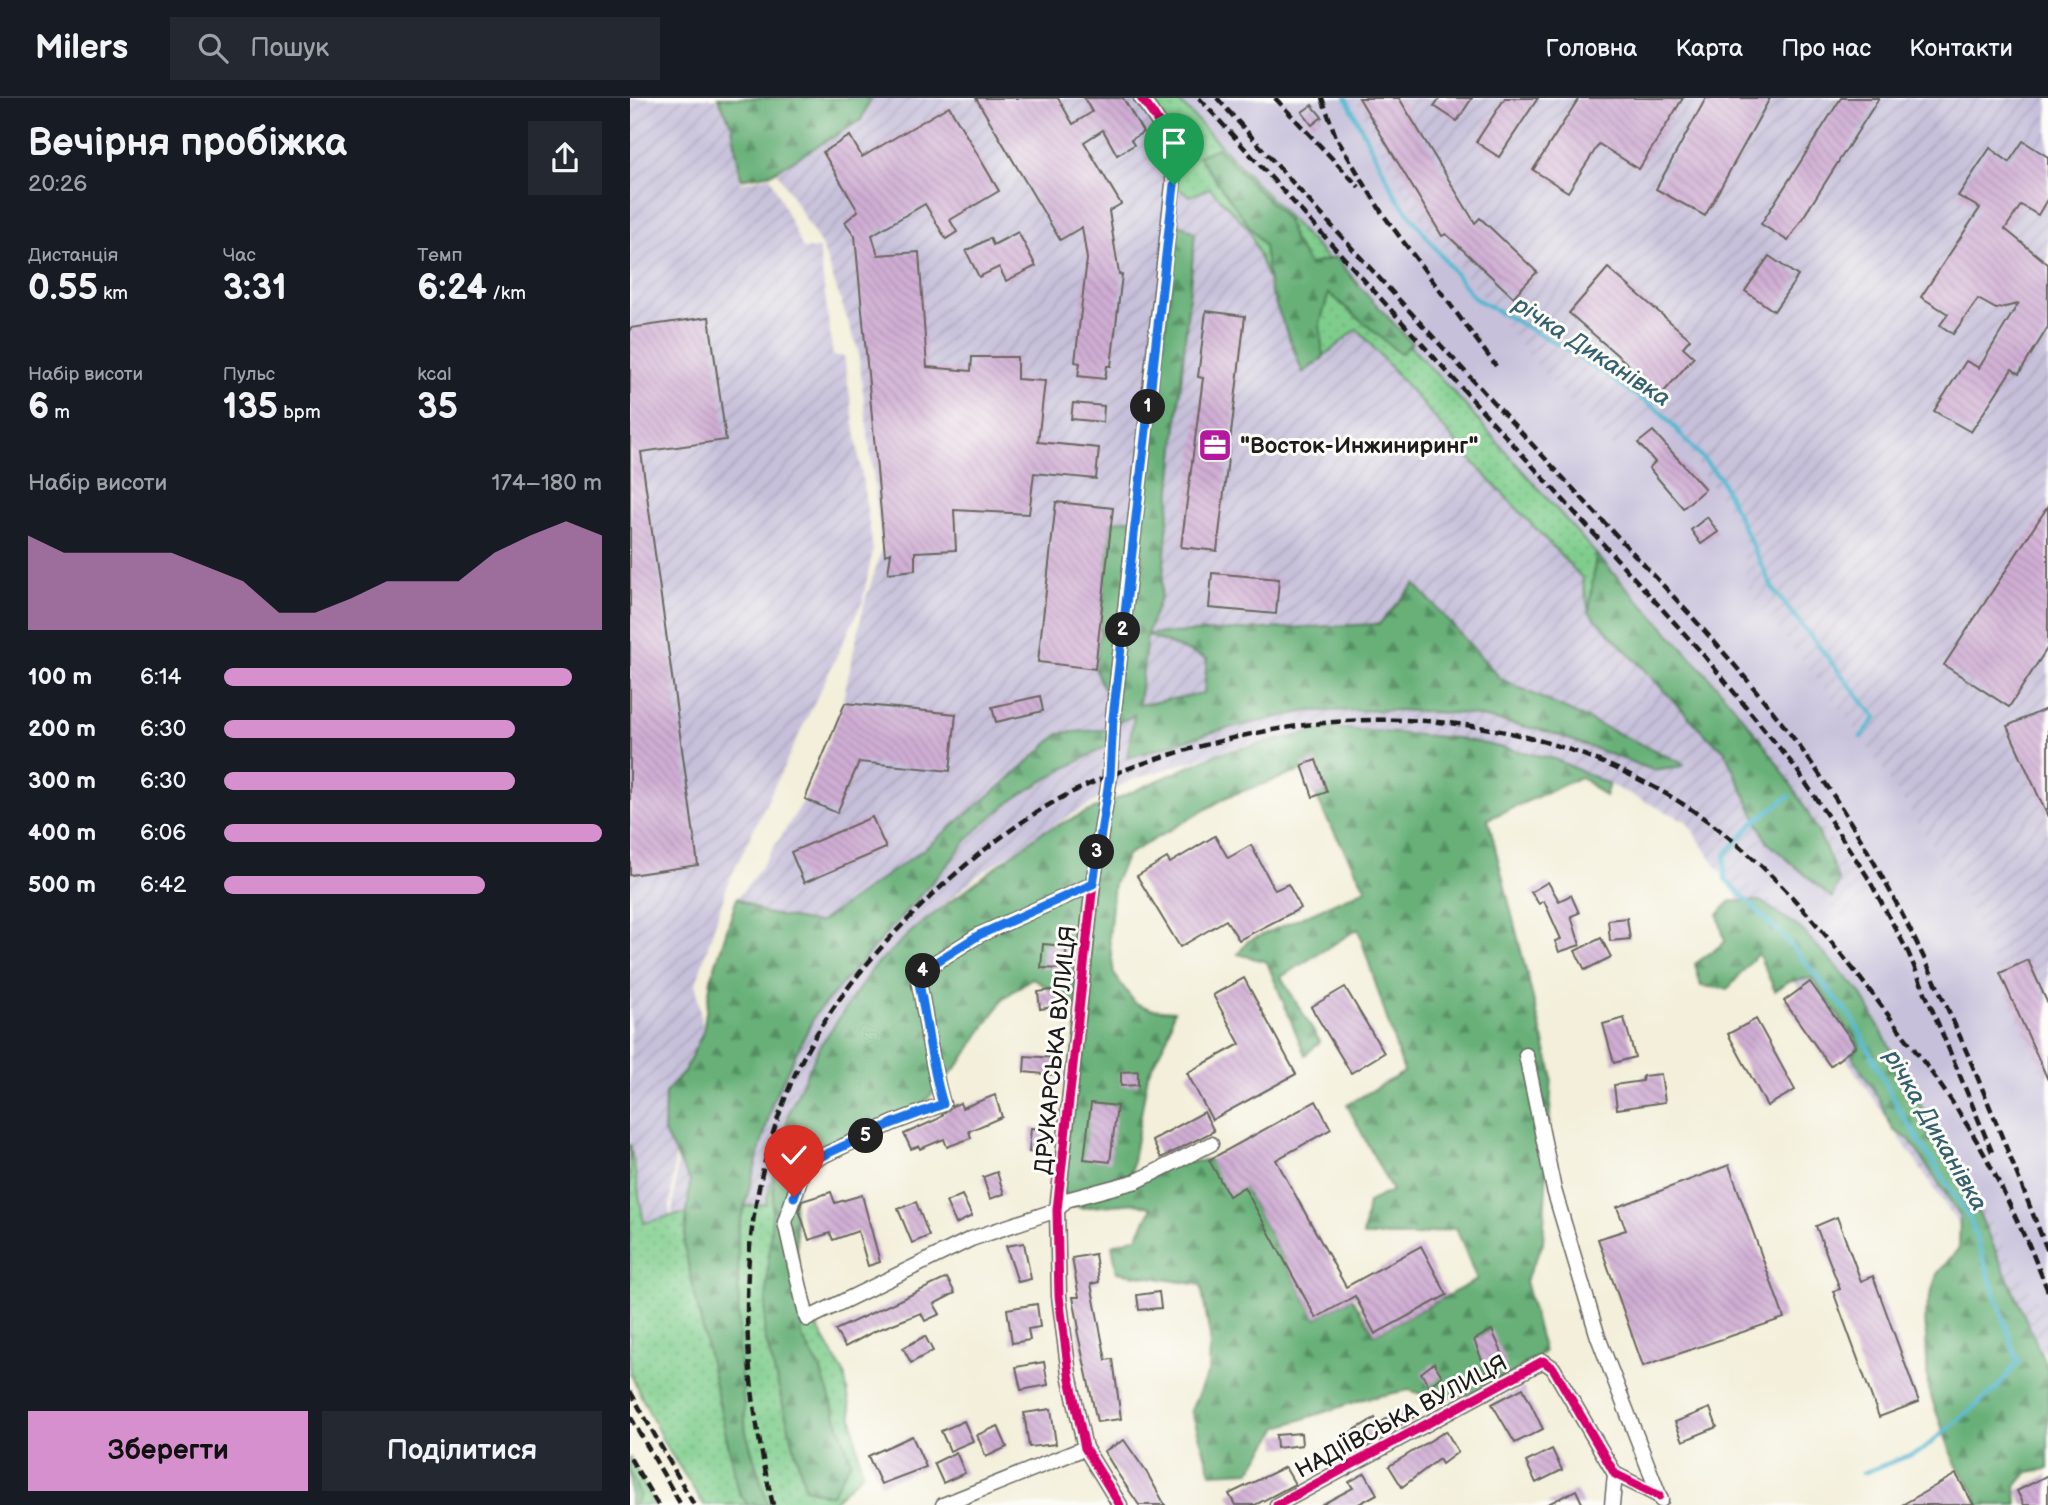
<!DOCTYPE html>
<html lang="uk">
<meta charset="utf-8">
<style>
:root{--surface:#171b24;--page:#242831;--text:#f1f3f6;--muted:#9ea1a6;--line:#363941;--accent:#d690ce}
body{margin:0;font-family:"Balsamiq Sans",sans-serif;background:var(--page);color:var(--text);height:100vh;display:flex;flex-direction:column;font-size:26px;white-space:nowrap}
*{box-sizing:border-box;margin:0}
p{font-size:23px;color:var(--muted)}
.icon{flex:none;width:38px;height:38px;fill:none;stroke:currentColor;stroke-width:2;stroke-linecap:round;stroke-linejoin:round}
.map{position:relative;flex:1;overflow:hidden}
.side{display:flex;flex-direction:column;background:var(--surface);width:630px}
.side>*{flex:none}
.pin{position:absolute;display:grid;place-items:center;width:60px;height:60px;color:#fff;margin:-72px -30px;border-radius:50% 50% 50% 0;rotate:-45deg;box-shadow:0 0 7px #0007}
.pin .icon{rotate:45deg}
.km{position:absolute;width:35px;height:35px;margin:-18px;border-radius:50%;background:#222;color:#fff;font-size:19px;line-height:35px;text-align:center}
.round{display:grid;place-items:center;flex:none;width:74px;height:74px;border-radius:0px;background:var(--page)}
.head{display:flex;align-items:center;justify-content:space-between;height:119px;padding:0 28px}
h1{font-size:38px;font-weight:600;line-height:52px}
.figures{display:grid;grid-template-columns:repeat(3,1fr);gap:10px;height:119px;padding:7px 28px}
.figures div{display:grid;align-content:center}
.figures b{font-size:35px;font-weight:600}
.figures small{font-size:19px;font-weight:400}
.figures p{font-size:19px}
.chart{height:196px;padding:14px 28px}
.chart p{display:flex;justify-content:space-between}
.chart svg{width:100%;height:126px;margin-top:7px;fill:var(--accent);opacity:.7}
.action{display:flex;gap:14px;margin-top:auto;padding:14px 28px}
.action a{flex:1;height:80px;border-radius:0px;background:var(--accent);color:#111;font-size:28px;font-weight:600;line-height:80px;text-align:center}
.action a+a{background:var(--page);color:var(--text)}
ul{padding:0 28px;list-style:none;font-size:23px}
li{display:grid;grid-template-columns:112px 84px 1fr;align-items:center;height:52px}
li i{height:18px;border-radius:9px;background:var(--accent)}
header{display:flex;align-items:center;gap:42px;box-sizing:border-box;height:98px;padding:0 35px;background:var(--surface);border-bottom:2px solid var(--line)}
header strong{font-size:33px}
nav{display:flex;gap:38px;margin-inline-start:auto;font-size:24px}
.search{width:490px;height:63px;background:var(--page);display:flex;align-items:center;gap:18px;box-sizing:border-box;padding:0 24px;border-radius:0px;color:var(--muted);font-size:26px}
main{display:flex;flex:1;min-height:0}
.map>svg:first-child{display:block}
.industrial{fill:url(#industrial-furrows)}
.railway{fill:#c6c0da}
.grass{fill:url(#grass-dots);stroke:#4e7454;stroke-width:2}
.forest{fill:url(#forest-firs);stroke:#42664a;stroke-width:2;fill-rule:evenodd}
.lines{fill:none;stroke-linecap:round;stroke-linejoin:round}
.stream{stroke:#50b6cf;stroke-width:4.5}
.building{fill:url(#building-back-hatch)}
.street-casing{stroke:#67665e;stroke-width:17}
.street{stroke:#fff;stroke-width:14}
.rail{stroke:#1c1c1c;stroke-width:4.5;stroke-dasharray:10 5;stroke-linecap:butt}
.cycleway-casing{stroke:#fdfcf7;stroke-width:13}
.cycleway{stroke:#d6006c;stroke-width:9}
.route-casing{stroke:#fff;stroke-width:14}
.route{stroke:#1a73e8;stroke-width:9}
.labels{text-anchor:middle;stroke-width:6;stroke-linejoin:round;paint-order:stroke}
.poi-label{font-size:23px;font-weight:bold;fill:#1c1c1c;stroke:#fdfcf7;text-anchor:start}
.street-label{font-size:23px;fill:#1c1c1c;stroke:#fdfcf7}
.water-label{font-size:24px;font-style:italic;fill:#33616d;stroke:#fdfcf7}
</style>
<header>
<strong>Milers</strong>
<div class="search"><svg class="icon" aria-label="search" viewBox="0 0 24 24"><circle cx="10" cy="10" r="6"/><path d="M15 15l6 6"/></svg>Пошук</div>
<nav><a>Головна</a><a>Карта</a><a>Про нас</a><a>Контакти</a></nav>
</header>
<main>
<section class="side">
<div class="head"><div><h1>Вечірня пробіжка</h1><p>20:26</p></div><a class="round"><svg class="icon" aria-label="share" viewBox="0 0 24 24"><path d="M12 15V3M7 8l5-5 5 5M5 13v7h14v-7"/></svg></a></div>
<div class="figures">
<div><p>Дистанція</p><b>0.55<small> km</small></b></div>
<div><p>Час</p><b>3:31</b></div>
<div><p>Темп</p><b>6:24<small> /km</small></b></div>
</div>
<div class="figures">
<div><p>Набір висоти</p><b>6<small> m</small></b></div>
<div><p>Пульс</p><b>135<small> bpm</small></b></div>
<div><p>kcal</p><b>35</b></div>
</div>
<div class="chart"><p><span>Набір висоти</span>174–180 m</p>
<svg viewBox="0 0 160 44" preserveAspectRatio="none"><path d="M0 44V11L10 17L20 17L30 17L40 17L50 22L60 27L70 38L80 38L90 33L100 27L110 27L120 27L130 17L140 11L150 6L160 11V44z"/></svg>
</div>
<ul>
<li><b>100 m</b>6:14<i style="width:92%"></i></li>
<li><b>200 m</b>6:30<i style="width:77%"></i></li>
<li><b>300 m</b>6:30<i style="width:77%"></i></li>
<li><b>400 m</b>6:06<i style="width:100%"></i></li>
<li><b>500 m</b>6:42<i style="width:69%"></i></li>
</ul>
<div class="action"><a>Зберегти</a><a>Поділитися</a></div>
</section>
<div class="map">
<svg width="1418" height="1407" viewBox="0 0 1418 1407">
<defs>
<pattern id="industrial-furrows" width="10" height="10" patternUnits="userSpaceOnUse" patternTransform="scale(1.75)"><rect width="10" height="10" fill="#c6c0da"/><path d="M-1 1l2-2M0 10L10 0M9 11l2-2" fill="none" stroke="#aaa4ba"/></pattern>
<pattern id="grass-dots" width="8" height="8" patternUnits="userSpaceOnUse" patternTransform="scale(1.75)"><rect width="8" height="8" fill="#7fcd8d"/><path d="M2 2h.1M6 6h.1" fill="none" stroke="#6daf79" stroke-width="1.8" stroke-linecap="round"/></pattern>
<pattern id="forest-firs" width="22" height="20" patternUnits="userSpaceOnUse" patternTransform="scale(1.75)"><rect width="22" height="20" fill="#67b078"/><path d="M5 1l3.5 6h-7zM16 11l3.5 6h-7z" fill="#548e62"/></pattern>
<pattern id="building-back-hatch" width="6" height="6" patternUnits="userSpaceOnUse" patternTransform="scale(1.75)"><rect width="6" height="6" fill="#cfadd3"/><path d="M-1 5l2 2M0 0l6 6M5-1l2 2" fill="none" stroke="#b194b5"/></pattern>
</defs>
<rect width="100%" height="100%" fill="#fdfcf7"/>
<filter id="ink" filterUnits="userSpaceOnUse"><feTurbulence type="fractalNoise" baseFrequency=".0143" numOctaves="2"/><feDisplacementMap in="SourceGraphic" scale="14" xChannelSelector="R" yChannelSelector="G"/><feConvolveMatrix kernelMatrix="1 2 1 2 8 2 1 2 1" color-interpolation-filters="sRGB"/></filter>
<filter id="wash" filterUnits="userSpaceOnUse"><feTurbulence type="fractalNoise" baseFrequency=".00686" numOctaves="4" result="noise"/><feDisplacementMap in="SourceGraphic" scale="28" xChannelSelector="R" yChannelSelector="G"/><feGaussianBlur stdDeviation="1.57" result="paint"/><feColorMatrix in="noise" values="0 0 0 0 0 0 0 0 0 0 0 0 0 0 0 0 0 1.4 0 .05"/><feComposite in="paint" operator="in"/></filter>
<g filter="url(#wash)">
<rect width="100%" height="100%" fill="#f3efda"/>
<path class="industrial" d="M0,0H86L102,28L110,85L140,78L173,151H189L203,258H214L243,452L232,505L98,785L66,886L73,934L55,972L81,930V881L107,800L129,772L175,701L210,615L234,506L252,451L228,252L192,149L103,0H1418V1260L1056,723L925,661L818,638L701,630L604,650L501,682L412,734L347,778L271,842L243,870L190,948L161,1009L136,1106L42,1118L48,1061L65,1000L45,1059L39,1118L15,1126L0,1045Z"/>
<path class="railway" d="M546,0H725L784,113L910,271L984,351L1030,313L1112,431L1117,490L1231,639L1329,787L1418,991V1222L1359,1121L1218,914L1156,816L1111,777L1137,744L1171,771L1212,822L1236,794L1144,652L969,459L893,382L825,296Z"/>
<g class="grass">
<path d="M511,0H546L825,296L966,456L959,514L952,480L845,366L727,231L673,275L619,131L580,90L560,98L543,87L544,61Z"/>
<path d="M0,1046L14,1125L40,1118L136,1106L144,1072L175,1066L156,1127L177,1220L185,1225L214,1275L232,1376L199,1407H74L34,1345L0,1275Z"/>
<path d="M0,1359L24,1407H0Z"/>
</g>
<g class="forest">
<path d="M88,0H241L231,22L142,75L111,81L102,28Z"/>
<path d="M588,50L657,122L663,141L679,167L706,159L729,188L782,245L770,256L699,195L690,225L693,260L673,275L640,192L634,148L568,58Z"/>
<path d="M549,125L565,135L531,498L517,536L749,526L785,486L871,581L1054,666L1053,668L1023,672L919,634L837,616L767,612L678,613L590,632L497,660L504,617L488,625L465,571L481,424L511,419ZM517,537L577,561L574,595L509,607Z"/>
<path d="M966,456C1057,557 1163,653 1209,784L1202,800L1137,744L1094,652L1078,639L959,514Z"/>
<path d="M701,630L827,640L925,661L979,686L975,698L951,679L858,721L922,976L913,1146L895,1183L914,1254L858,1292L807,1301L779,1292L734,1301L649,1329L620,1373L581,1375L561,1312L579,1272L580,1239L571,1187L487,1174L482,1147L507,1139L522,1110L506,1105L450,1110L429,1094L449,910L402,880L374,900L331,964L291,1008L229,1031L175,1066L164,1099L172,1239L190,1270L221,1363L201,1398L175,1390L134,1235L145,1067L161,1009L190,948L243,870L284,831L412,734L587,656ZM674,672L696,719L736,791L618,843L608,856L637,864L675,957L690,944L651,879L728,831L774,974L717,1007L762,1093L738,1104L733,1138H784L826,1130L847,1182L745,1236L722,1200L686,1220L614,1089L579,1062L525,1067L501,1075L518,976L538,938L544,913L521,911L505,905L484,876L479,839L484,785L497,757L599,698Z"/>
<path d="M482,631L477,648C419,679 358,708 320,764L186,915L144,1000L108,1132L109,1255L116,1334L138,1407H118L109,1395L54,1148L60,1083L34,1035L35,995L54,974L73,934L81,881L107,800L135,815L189,825L298,748L379,681L430,635Z"/>
<path d="M1100,803H1130L1171,831L1231,895L1351,1120L1418,1271V1371L1398,1374L1386,1388L1387,1407H1347L1346,1397L1325,1365L1298,1291L1295,1215L1307,1176L1329,1150L1330,1118L1280,1042L1263,1032L1249,1001L1222,958L1229,947L1182,880L1158,884L1145,893L1128,855L1098,891L1071,888L1065,866L1095,844L1088,817Z"/>
<path d="M0,1373L10,1397L5,1407H0Z"/>
</g>
<g class="lines">
<g class="stream">
<path d="M716,0L767,100L844,200L931,248L1030,313L1090,380L1143,491L1246,620L1231,639"/>
<path d="M1159,698L1123,725L1095,757V781L1151,836L1223,921L1271,1015L1340,1121L1388,1264L1366,1291L1291,1353L1233,1375"/>
</g>
</g>
<g id="blocks">
<g class="building">
<path d="M346,0H428L443,26L462,14L454,0H493L513,34L501,42L504,47L487,57L473,32L454,44L491,106L479,113L489,176L492,177L481,268H477L475,281L448,278L450,265L445,264L457,161L452,129L430,142Z"/>
<path d="M729,0H769L845,125L850,120L907,174L883,199L816,136L812,138Z"/>
<path d="M810,0H842L827,23L804,8Z"/>
<path d="M875,0H908L869,59L846,44Z"/>
<path d="M949,0H1053L1009,71L969,46L938,94L903,72Z"/>
<path d="M1076,0H1140L1075,118L1026,91Z"/>
<path d="M1211,0H1249L1158,143L1131,126Z"/>
<path d="M682,7L692,19L682,27L672,14Z"/>
<path d="M319,8L369,93L320,122L327,134L316,141L295,106L242,137L248,157L289,154L297,269L341,273L342,259H387V281L415,283L408,344L469,350L466,381L404,375L399,416L324,412L326,452L285,454V472L258,475L261,455L255,457L225,138L215,124L228,113L193,54L220,38L232,59Z"/>
<path d="M1393,43L1418,59V100L1408,117L1391,107L1375,131L1418,166V229L1389,276L1382,271L1341,334L1304,313L1336,263L1349,270L1388,206L1366,211L1348,201L1323,236L1310,227L1318,216L1291,199L1350,110L1328,98L1360,50L1379,64Z"/>
<path d="M388,134L406,168L376,183L369,169L349,179L336,153L360,140L363,147Z"/>
<path d="M1139,158L1168,178L1144,213L1115,193Z"/>
<path d="M978,170L1060,241L1053,249L1064,259L1032,296L939,215Z"/>
<path d="M576,213L615,218L587,453L551,449L573,280L568,279Z"/>
<path d="M79,219L96,342L11,354L68,767L0,777V230Z"/>
<path d="M443,305L474,308L473,324L441,321Z"/>
<path d="M1023,333L1075,391L1053,410L1019,370L1025,364L1008,345Z"/>
<path d="M426,404L483,410L465,571L408,564Z"/>
<path d="M1418,408V549L1379,609L1314,567Z"/>
<path d="M1077,419L1088,434L1071,446L1061,432Z"/>
<path d="M582,475L649,481L646,516L579,510Z"/>
<path d="M410,598L413,613L366,624L362,609Z"/>
<path d="M215,605L326,616L320,673L229,664L207,715L175,701Z"/>
<path d="M1418,610V719L1377,628Z"/>
<path d="M686,662L697,694L683,699L672,667Z"/>
<path d="M242,719L256,750L174,785L161,754Z"/>
<path d="M585,738L598,760L621,747L645,792L658,786L671,810L609,842L596,822L550,849L507,778L537,760L540,765Z"/>
<path d="M918,784L929,803L941,797L949,815L941,818L950,847L929,854L925,843L931,841L914,803L909,806L901,794Z"/>
<path d="M997,820L1000,841L980,843L978,822Z"/>
<path d="M971,840L981,859L955,872L945,853Z"/>
<path d="M413,846L437,848L434,871L411,870Z"/>
<path d="M1398,862L1418,906V982L1370,875Z"/>
<path d="M614,880L666,976L582,1022L557,975L610,946L583,897Z"/>
<path d="M1180,884L1226,948L1200,968L1154,903Z"/>
<path d="M715,889L754,955L721,975L681,909Z"/>
<path d="M428,891L430,908L410,911L408,894Z"/>
<path d="M994,920L1005,959L984,965L973,926Z"/>
<path d="M1126,921L1165,992L1137,1008L1098,936Z"/>
<path d="M395,958L426,960L424,977L394,974Z"/>
<path d="M508,973V987L491,988V974Z"/>
<path d="M1031,976L1035,1004L987,1011L984,987L1012,983L1013,978Z"/>
<path d="M365,997L372,1019L339,1033L341,1040L317,1049L314,1041L290,1051L289,1048L281,1051L274,1036L308,1021L322,1008L330,1005L332,1010Z"/>
<path d="M686,1003L701,1031L646,1062L716,1189L791,1148L817,1197L745,1236L725,1198L686,1220L614,1089L599,1098L579,1062Z"/>
<path d="M461,1005L487,1008L480,1064L454,1061Z"/>
<path d="M574,1014L584,1033L531,1060L522,1042Z"/>
<path d="M401,1030L419,1032L416,1056L399,1054Z"/>
<path d="M1099,1067L1154,1220L1013,1268L968,1141L996,1132L987,1109Z"/>
<path d="M367,1074L374,1096L360,1101L353,1079Z"/>
<path d="M201,1094L205,1105L232,1097L250,1164L238,1168L228,1133L203,1142L200,1135L179,1142L169,1112L172,1103Z"/>
<path d="M332,1097L342,1118L326,1126L316,1104Z"/>
<path d="M286,1104L299,1138L282,1145L268,1111Z"/>
<path d="M1207,1119L1231,1183L1243,1178L1289,1304L1249,1319L1203,1193L1210,1191L1186,1128Z"/>
<path d="M394,1145L401,1181L388,1184L376,1148Z"/>
<path d="M465,1156L469,1184L461,1186L476,1262L483,1261L491,1321L467,1324L447,1232L449,1231L443,1199H449L442,1160Z"/>
<path d="M317,1180L325,1195L304,1206L310,1216L295,1223L291,1215L245,1233L215,1249L205,1232Z"/>
<path d="M529,1194L531,1210L509,1212L507,1197Z"/>
<path d="M407,1206L410,1229L398,1231L400,1242L382,1245L377,1211Z"/>
<path d="M862,1232L877,1266L857,1275L844,1242Z"/>
<path d="M295,1238L303,1253L281,1265L273,1250Z"/>
<path d="M414,1264L418,1287L391,1292L386,1269Z"/>
<path d="M804,1265L812,1278L799,1288L791,1275Z"/>
<path d="M893,1290L913,1331L885,1345L862,1306Z"/>
<path d="M777,1308L784,1319L730,1351L721,1334L745,1320L748,1326Z"/>
<path d="M1080,1310L1087,1329L1053,1343L1045,1324Z"/>
<path d="M421,1311L426,1346L399,1349L394,1315Z"/>
<path d="M334,1323L343,1343L320,1353L311,1333Z"/>
<path d="M368,1328L377,1349L356,1359L347,1337Z"/>
<path d="M816,1333L828,1354L812,1366L809,1361L772,1389L759,1368Z"/>
<path d="M671,1335L672,1347L647,1350L646,1337Z"/>
<path d="M282,1338L296,1369L251,1386L238,1358Z"/>
<path d="M494,1342L517,1375L535,1407H509L488,1376L474,1353Z"/>
<path d="M922,1351L932,1372L906,1385L896,1364Z"/>
<path d="M326,1354L335,1375L313,1385L304,1365Z"/>
<path d="M655,1369L665,1386L625,1407H605L599,1396Z"/>
<path d="M735,1375L747,1396L727,1407H691L723,1390L719,1384Z"/>
<path d="M1326,1376L1344,1407H1272Z"/>
<path d="M1418,1377V1407H1394L1387,1393Z"/>
<path d="M946,1392L953,1407H916Z"/>
</g>
</g>
</g>
<g filter="url(#ink)">
<use href="#blocks" fill-opacity="0" stroke="#67665e" stroke-width="2"/>
<g class="lines">
<g class="street-casing">
<g id="street">
<path d="M463,786L349,837L287,876C297,919 300,964 313,1006L263,1025L175,1066L155,1124L177,1221L341,1141L427,1112L436,1102L507,1083L581,1046"/>
<path d="M896,957L924,1092L968,1239L1031,1402"/>
<path d="M313,1407L455,1350"/>
<path d="M490,1407L455,1350L439,1276L429,1198L427,1112L463,786L480,677L483,620L543,87C545,48 535,31 511,0"/>
<path d="M647,1407L913,1263L923,1270L985,1376L1029,1398"/>
<path d="M982,1407L985,1376"/>
</g>
</g>
<use href="#street" class="street"/>
<g class="rail">
<path d="M569,0L1072,555L1165,669L1237,778L1278,854L1362,1054"/>
<path d="M587,0C705,133 826,264 947,395C1029,484 1118,573 1187,673C1289,821 1352,989 1418,1154"/>
<path d="M645,0L729,89"/>
<path d="M692,0L706,39L752,115L866,268"/>
<path d="M1397,1142L1418,1193"/>
<path d="M0,1293L64,1407"/>
<path d="M0,1318L51,1407"/>
<path d="M0,1360L28,1407"/>
<path d="M143,1407C108,1261 103,1124 162,983C189,921 235,864 282,817C318,780 358,747 401,718C452,684 512,664 571,648C733,604 891,612 1038,697C1132,752 1198,837 1262,922C1291,960 1320,998 1345,1040C1366,1075 1382,1113 1400,1150"/>
</g>
<g class="cycleway-casing">
<g id="cycleway">
<path d="M490,1407L455,1350L439,1276L429,1198L427,1112L463,786L480,677L483,620L543,87C545,48 535,31 511,0"/>
<path d="M647,1407L913,1263L923,1270L985,1376L1029,1398"/>
</g>
</g>
<use href="#cycleway" class="cycleway"/>
</g>
</g>
<g class="lines" filter="url(#ink)">
<g class="route-casing">
<path id="route" d="M164,1099L175,1066L263,1025L313,1006C300,964 297,919 287,876L349,837L463,786L480,677L483,620L544,87"/>
</g>
<use href="#route" class="route"/>
</g>
<defs>
<g id="office-square" transform="scale(1.75)"><rect x="-9" y="-9" width="18" height="18" rx="4" fill="#b5179e" stroke="#fdfcf7"/><path d="M-6-3h4V-5.5h4V-3h4V5H-6ZM-1-4.5V-3h2v-1.5ZM-6 0V1H6V0Z" fill="#fff"/></g>
</defs>
<g fill-rule="evenodd">
<use href="#office-square" x="585" y="347"/>
</g>
<g class="labels">
<g class="poi-label">
<text x="610" y="355">"Восток-Инжиниринг"</text>
</g>
<g class="street-label">
<text transform="translate(425 952) rotate(-84)" y="8">ДРУКАРСЬКА ВУЛИЦЯ</text>
<text transform="translate(771 1318) rotate(-28)" y="8">НАДІЇВСЬКА ВУЛИЦЯ</text>
</g>
<g class="water-label">
<text transform="translate(962 253) rotate(33)" y="8">річка Диканівка</text>
<text transform="translate(1306 1032) rotate(60)" y="8">річка Диканівка</text>
</g>
</g>
</svg>
<div class="pin" style="left:544px;top:87px;background:#1e9e55"><svg class="icon" aria-label="arrive" viewBox="0 0 24 24"><path d="M6 21V4h12l-3 4 3 4H6"/></svg></div>
<div class="pin" style="left:164px;top:1099px;background:#d93025"><svg class="icon" aria-label="check" viewBox="0 0 24 24"><path d="M5 12l5 5 9-10"/></svg></div>
<b class="km" style="left:518px;top:309px">1</b>
<b class="km" style="left:493px;top:532px">2</b>
<b class="km" style="left:467px;top:754px">3</b>
<b class="km" style="left:293px;top:873px">4</b>
<b class="km" style="left:236px;top:1038px">5</b>
</div>
</main>
